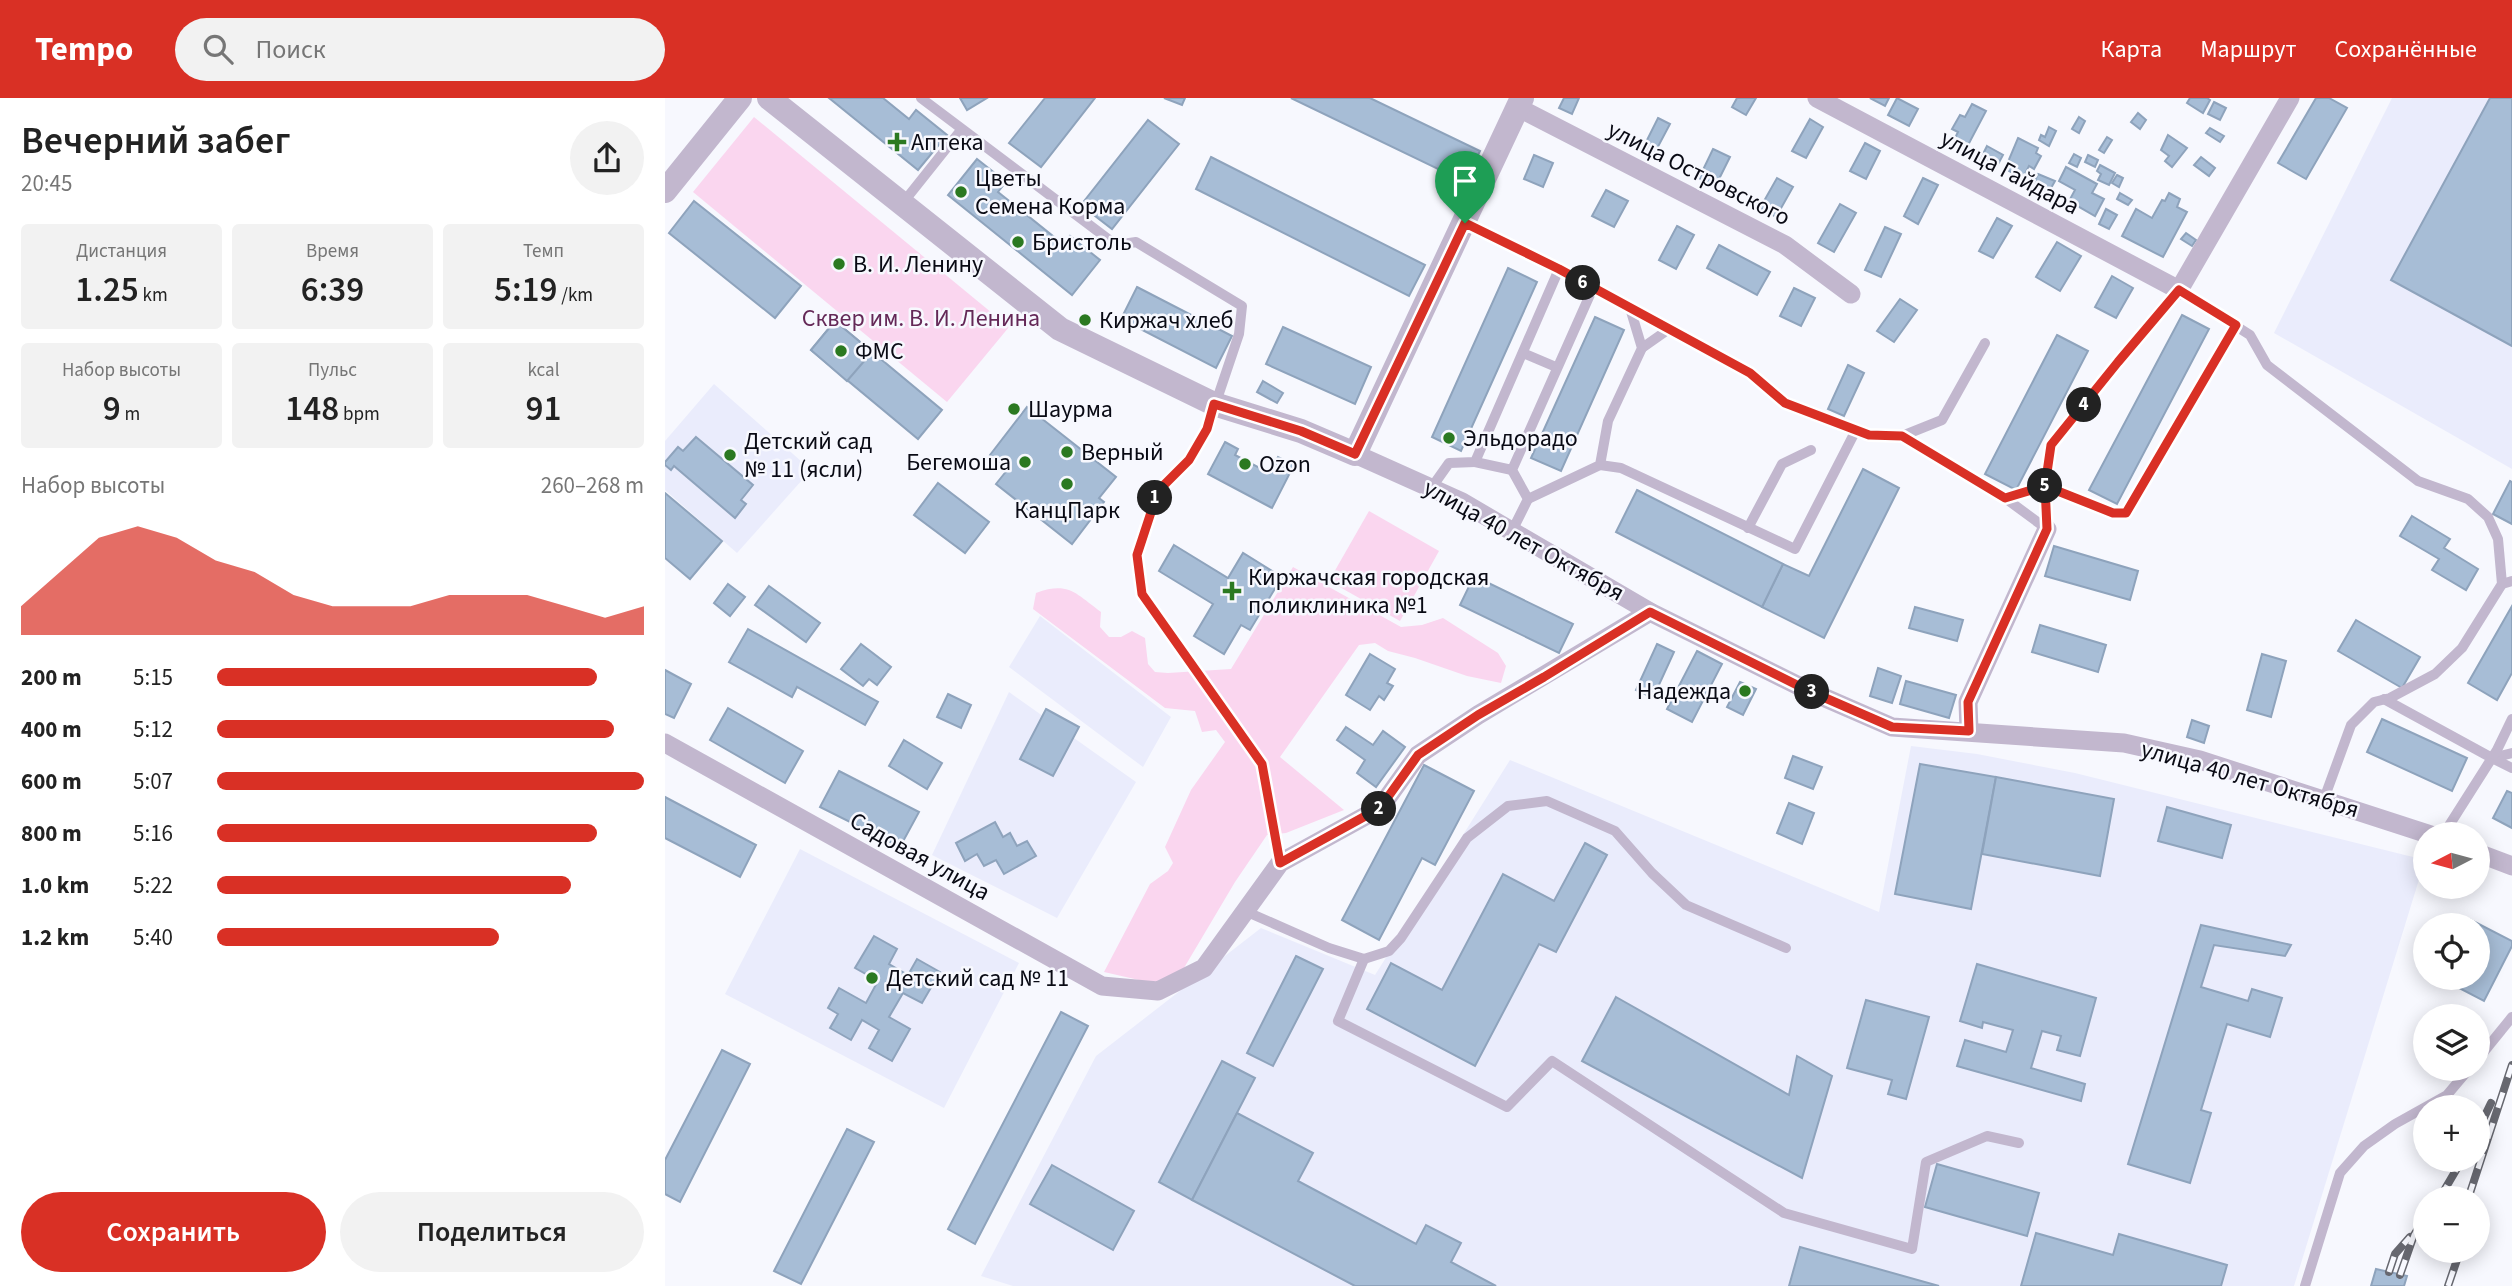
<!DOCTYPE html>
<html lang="ru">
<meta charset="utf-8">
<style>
:root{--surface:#fff;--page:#f2f2f2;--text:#222;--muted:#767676;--accent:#d93025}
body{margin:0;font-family:"Source Sans 3",sans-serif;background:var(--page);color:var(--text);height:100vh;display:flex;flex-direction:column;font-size:26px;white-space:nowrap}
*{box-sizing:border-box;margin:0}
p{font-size:23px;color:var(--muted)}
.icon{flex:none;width:38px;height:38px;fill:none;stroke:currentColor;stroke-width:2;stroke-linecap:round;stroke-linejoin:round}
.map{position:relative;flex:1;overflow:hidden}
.drawer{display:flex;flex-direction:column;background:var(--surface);width:665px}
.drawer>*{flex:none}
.needle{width:46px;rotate:264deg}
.tools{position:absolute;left:1748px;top:724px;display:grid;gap:14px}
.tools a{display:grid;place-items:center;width:77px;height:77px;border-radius:50%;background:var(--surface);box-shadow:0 4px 18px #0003;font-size:35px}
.pin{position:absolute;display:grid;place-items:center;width:60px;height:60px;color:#fff;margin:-72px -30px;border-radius:50% 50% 50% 0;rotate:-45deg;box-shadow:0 0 7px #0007}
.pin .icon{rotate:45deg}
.km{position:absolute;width:35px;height:35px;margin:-18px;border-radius:50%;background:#222;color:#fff;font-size:19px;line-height:35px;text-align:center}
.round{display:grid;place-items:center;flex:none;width:74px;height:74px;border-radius:37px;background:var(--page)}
.overview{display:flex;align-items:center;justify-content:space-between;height:119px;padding:0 21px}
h1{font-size:38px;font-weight:600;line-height:52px}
.metrics{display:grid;grid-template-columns:repeat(3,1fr);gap:10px;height:119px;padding:7px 21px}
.metrics div{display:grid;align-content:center;border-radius:7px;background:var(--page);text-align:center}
.metrics b{font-size:35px;font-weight:600}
.metrics small{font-size:19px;font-weight:400}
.metrics p{font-size:19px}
.chart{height:196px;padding:14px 21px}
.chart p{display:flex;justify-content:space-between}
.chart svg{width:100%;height:126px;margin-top:7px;fill:var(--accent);opacity:.7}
.action{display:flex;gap:14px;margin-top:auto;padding:14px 21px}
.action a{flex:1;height:80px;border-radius:42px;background:var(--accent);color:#fff;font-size:28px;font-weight:600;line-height:80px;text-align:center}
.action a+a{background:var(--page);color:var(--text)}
ul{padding:0 21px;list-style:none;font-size:23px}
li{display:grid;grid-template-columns:112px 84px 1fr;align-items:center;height:52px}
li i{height:18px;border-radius:9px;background:var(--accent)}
header{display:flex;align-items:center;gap:42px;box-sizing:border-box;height:98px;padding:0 35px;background:var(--accent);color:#fff}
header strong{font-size:33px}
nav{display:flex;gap:38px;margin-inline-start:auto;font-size:24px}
.search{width:490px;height:63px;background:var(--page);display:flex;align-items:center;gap:18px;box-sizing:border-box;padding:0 24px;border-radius:38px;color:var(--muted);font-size:26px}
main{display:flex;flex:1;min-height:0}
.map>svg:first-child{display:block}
.built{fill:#eaecfc}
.green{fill:#fad6ef}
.building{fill:#a7bdd6;stroke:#8ea3bc;stroke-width:2}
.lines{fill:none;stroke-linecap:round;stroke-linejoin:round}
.service{stroke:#c2b7ce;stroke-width:10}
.minor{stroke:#c2b7ce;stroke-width:19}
.tertiary{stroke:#c2b7ce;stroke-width:24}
.rail-casing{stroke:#676870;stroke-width:8}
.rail{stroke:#f7f8fe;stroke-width:5;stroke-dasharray:16;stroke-linecap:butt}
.route-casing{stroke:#fff;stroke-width:14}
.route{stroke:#d93025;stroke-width:9}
.poi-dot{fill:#2b7921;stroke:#f7f8fe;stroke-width:2.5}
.labels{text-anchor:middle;stroke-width:5;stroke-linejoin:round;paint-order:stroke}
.poi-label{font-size:24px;fill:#090a14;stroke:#f7f8fe;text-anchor:start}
.street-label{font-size:24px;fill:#090a14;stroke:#f7f8fe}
.park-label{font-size:24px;fill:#642857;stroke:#f7f8fe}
</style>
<header>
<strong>Tempo</strong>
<div class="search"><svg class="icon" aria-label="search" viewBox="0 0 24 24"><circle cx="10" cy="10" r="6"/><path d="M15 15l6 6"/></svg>Поиск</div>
<nav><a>Карта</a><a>Маршрут</a><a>Сохранённые</a></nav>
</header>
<main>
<section class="drawer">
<div class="overview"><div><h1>Вечерний забег</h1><p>20:45</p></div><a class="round"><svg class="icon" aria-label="share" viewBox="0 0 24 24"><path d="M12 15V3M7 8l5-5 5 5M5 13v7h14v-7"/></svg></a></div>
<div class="metrics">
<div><p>Дистанция</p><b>1.25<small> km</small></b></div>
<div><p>Время</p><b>6:39</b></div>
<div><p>Темп</p><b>5:19<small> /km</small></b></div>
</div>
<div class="metrics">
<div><p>Набор высоты</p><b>9<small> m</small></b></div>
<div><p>Пульс</p><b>148<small> bpm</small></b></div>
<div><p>kcal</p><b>91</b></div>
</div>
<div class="chart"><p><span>Набор высоты</span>260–268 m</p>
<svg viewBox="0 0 160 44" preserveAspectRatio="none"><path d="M0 44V34L10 22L20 10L30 6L40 10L50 18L60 22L70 30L80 34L90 34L100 34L110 30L120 30L130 30L140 34L150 38L160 34V44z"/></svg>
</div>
<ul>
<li><b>200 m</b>5:15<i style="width:89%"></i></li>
<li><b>400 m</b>5:12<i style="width:93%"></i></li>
<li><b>600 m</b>5:07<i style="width:100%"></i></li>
<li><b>800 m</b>5:16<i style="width:89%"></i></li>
<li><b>1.0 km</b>5:22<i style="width:83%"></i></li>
<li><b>1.2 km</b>5:40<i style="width:66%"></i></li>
</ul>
<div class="action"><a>Сохранить</a><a>Поделиться</a></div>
</section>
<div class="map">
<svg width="1847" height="1188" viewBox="0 0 1847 1188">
<rect width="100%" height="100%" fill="#f7f8fe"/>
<g class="built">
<path d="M1727,0H1847V371L1609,235Z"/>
<path d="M49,286L146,372L72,455L0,392V343Z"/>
<path d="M375,518L506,619L478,669L344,569Z"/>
<path d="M344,594L471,684L392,820L267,757Z"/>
<path d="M1246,648L1312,656L1410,675L1760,762L1629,1188H348L316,1178L431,958L596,830L710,877L845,662L1214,814Z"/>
<path d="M135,751L354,865L279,1010L60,896Z"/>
</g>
<g class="green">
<path d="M89,19L344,229L282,304L28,94Z"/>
<path d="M704,413L774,453L735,523L664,483Z"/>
<path d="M628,469L736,529L757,527L778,520L833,555L841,568L836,585L802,578L750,560L723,553L710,545L694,547L615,659L679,712L621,735L602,737L570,784L516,875L487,885L439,874L485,786L503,773L508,765L500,749L526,692L560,644L551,632L537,634L530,613L500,610L368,511L371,495C404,483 411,496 436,514L435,529L444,539H456L467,533L480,540L483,566L490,574L503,575L566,571Z"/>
</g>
<g class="building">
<path d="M164,0H218L244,21L251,12L282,37L253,72Z"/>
<path d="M295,0H322L302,12Z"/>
<path d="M380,0H430L376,69L344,45Z"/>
<path d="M499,0H520L517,7Z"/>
<path d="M626,0H705L815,53L800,84Z"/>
<path d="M899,0H914L907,16L894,10Z"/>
<path d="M1072,0H1091L1081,17L1067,9Z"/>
<path d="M1205,0H1224L1220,8Z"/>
<path d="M1232,0L1253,11L1244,28L1223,17Z"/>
<path d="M1525,0H1542L1545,2L1538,15L1522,5Z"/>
<path d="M1651,0H1664L1682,10L1641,81L1613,65Z"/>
<path d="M1825,0H1847V248L1726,182Z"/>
<path d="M1549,4L1561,10L1555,22L1543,16Z"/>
<path d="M1307,6L1321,13L1301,51L1288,44L1293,34L1287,31L1295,17L1300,19Z"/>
<path d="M1473,15L1481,22L1475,31L1466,24Z"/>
<path d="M1414,19L1420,23L1414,35L1407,31Z"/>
<path d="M993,20L1005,26L987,60L976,54Z"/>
<path d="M1145,21L1158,29L1141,60L1127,53Z"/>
<path d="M483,22L514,46L447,131L416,107Z"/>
<path d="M1384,29L1391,33L1384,48L1374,42L1376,37L1380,39Z"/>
<path d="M1545,30L1559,38L1555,44L1541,35Z"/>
<path d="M1503,37L1522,50L1507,69L1500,63L1504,58L1496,52Z"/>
<path d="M1442,39L1447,42L1439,55L1434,52Z"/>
<path d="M1353,40L1373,50L1371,55L1376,58L1369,71L1364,68L1358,80L1340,71Z"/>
<path d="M1200,45L1215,53L1201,81L1185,73Z"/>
<path d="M1322,48L1338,57L1330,72L1314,64Z"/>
<path d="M1048,51L1065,59L1050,89L1034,80Z"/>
<path d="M1409,56L1416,60L1412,69L1404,65Z"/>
<path d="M869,57L888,65L878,89L859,81Z"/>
<path d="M1423,57L1433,62L1430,69L1420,64Z"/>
<path d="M546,59L760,167L744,198L531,91Z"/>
<path d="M1536,59L1550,70L1544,78L1529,67Z"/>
<path d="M312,61L341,84L333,94L398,146L405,138L435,162L407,197L283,97Z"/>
<path d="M1435,67L1450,75L1444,87L1433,82L1436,76L1432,73Z"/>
<path d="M1401,69L1432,86L1427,95L1439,101L1430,118L1404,103L1410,92L1394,83Z"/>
<path d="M1373,76L1390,83L1381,99L1366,91Z"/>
<path d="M1452,77L1458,80L1454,89L1447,85Z"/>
<path d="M1112,80L1128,89L1111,119L1095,110Z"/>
<path d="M1258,80L1273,87L1253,126L1239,118Z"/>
<path d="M941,92L963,103L949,129L927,118Z"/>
<path d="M1455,95L1467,102L1463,107L1452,101Z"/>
<path d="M1504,95L1515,101L1512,109L1522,114L1498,159L1457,138L1471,111L1487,120L1497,102L1500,103Z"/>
<path d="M29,103L136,188L110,220L4,135Z"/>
<path d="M1175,106L1191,115L1169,154L1153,145Z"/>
<path d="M1441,111L1452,117L1444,131L1434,126Z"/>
<path d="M1332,120L1347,128L1328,160L1314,153Z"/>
<path d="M1012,128L1029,137L1011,171L994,162Z"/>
<path d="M1220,129L1236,136L1216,179L1200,172Z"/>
<path d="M1521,135L1531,142L1527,148L1516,141Z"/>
<path d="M1392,144L1416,158L1395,193L1371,179Z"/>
<path d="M1054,147L1105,174L1092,197L1042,170Z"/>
<path d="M843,170L872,184L796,353L767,339Z"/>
<path d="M1447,178L1468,190L1451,220L1430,209Z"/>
<path d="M472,189L567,238L551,270L456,221Z"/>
<path d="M1129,190L1150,200L1136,228L1115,218Z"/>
<path d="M1235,201L1252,212L1229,244L1212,233Z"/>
<path d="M1517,217L1544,231L1452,406L1424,392Z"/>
<path d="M930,219L959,232L896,373L866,360Z"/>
<path d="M170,223L277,312L253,341L146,252Z"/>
<path d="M170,223L207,254L182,283L146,252Z"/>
<path d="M618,229L706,269L690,306L601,266Z"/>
<path d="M1392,237L1423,253L1351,392L1320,376Z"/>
<path d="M1183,267L1199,275L1179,318L1163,311Z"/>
<path d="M598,283L618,295L612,305L592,294Z"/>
<path d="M362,309L451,379L434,400L439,404L407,446L331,386L343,371L325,357Z"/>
<path d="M31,339L88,387L76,402L81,406L70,420L9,368L6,372L0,367V364L13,349L18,353Z"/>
<path d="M560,344L573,351L570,357L604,375L613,359L629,367L607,410L543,376Z"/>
<path d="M1198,371L1234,390L1159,540L1097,509L1118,466L1144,478Z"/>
<path d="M1845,383L1847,384V426L1828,416Z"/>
<path d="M273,385L324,424L300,455L249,417Z"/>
<path d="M972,392L1118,466L1097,509L951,434Z"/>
<path d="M0,395L57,443L25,481L0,460Z"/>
<path d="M1747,418L1785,441L1779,450L1813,471L1801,492L1767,472L1774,461L1735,438Z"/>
<path d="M509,447L563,480L578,455L617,479L585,532L576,527L559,556L529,538L548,506L494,473Z"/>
<path d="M1389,448L1473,473L1465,502L1380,478Z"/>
<path d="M809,478L908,526L894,555L795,507Z"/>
<path d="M63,486L80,499L65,518L49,505Z"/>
<path d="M104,488L155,525L141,544L90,507Z"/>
<path d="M1847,508V575L1832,602L1803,585Z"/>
<path d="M1250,509L1298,522L1292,543L1244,530Z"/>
<path d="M1691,522L1755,559L1737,590L1673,553Z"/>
<path d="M1375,527L1441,547L1433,574L1367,554Z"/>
<path d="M83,531L213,604L200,627L132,589L127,599L64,564Z"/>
<path d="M196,546L226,569L212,587L204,581L198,588L176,571Z"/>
<path d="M992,546L1009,554L988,600L971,592Z"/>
<path d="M1032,553L1057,566L1027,624L1002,611Z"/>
<path d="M705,556L730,571L722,585L728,588L719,602L714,598L705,612L681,597Z"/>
<path d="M1597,556L1621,563L1606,619L1582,612Z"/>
<path d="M1213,570L1236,578L1227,605L1205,598Z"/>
<path d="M0,572L26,586L9,620L0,616Z"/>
<path d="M1241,583L1291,597L1284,620L1235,606Z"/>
<path d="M1075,584L1091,591L1078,617L1062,609Z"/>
<path d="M283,596L306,607L296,630L272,619Z"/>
<path d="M63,610L138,653L120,685L45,642Z"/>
<path d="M381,611L414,629L388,678L355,661Z"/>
<path d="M1717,621L1802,660L1787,693L1702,654Z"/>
<path d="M1527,622L1544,628L1539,645L1522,639Z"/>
<path d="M681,629L708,647L718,633L740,649L711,689L692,675L700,662L672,642Z"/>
<path d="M239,642L277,665L262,691L224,668Z"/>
<path d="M1128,658L1157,669L1148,691L1120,680Z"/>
<path d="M1255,666L1331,679L1306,811L1230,796Z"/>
<path d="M759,667L809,693L770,767L757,760L714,842L677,822Z"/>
<path d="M174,673L254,714L235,749L155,709Z"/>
<path d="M1331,679L1449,701L1435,778L1317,756Z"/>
<path d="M1842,693L1847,695V730L1828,720Z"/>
<path d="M0,699L91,747L75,779L0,740Z"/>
<path d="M1124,705L1149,715L1137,746L1112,735Z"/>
<path d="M1502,709L1566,727L1557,760L1493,743Z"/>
<path d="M330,724L338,739L345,735L352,748L362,743L371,758L339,776L331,762L319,768L312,756L300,763L291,745Z"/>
<path d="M920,745L942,757L891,854L874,846L810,968L702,911L726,865L777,892L838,776L889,803Z"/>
<path d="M1804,821L1847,843V848L1819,903L1775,880H1813V828H1800Z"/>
<path d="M1536,827L1626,847L1620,858L1549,847L1536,889L1583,903L1587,891L1617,900L1605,939L1562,926L1536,1012L1546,1015L1525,1085L1463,1066Z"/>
<path d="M209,838L232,851L224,866L243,877L252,861L275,874L257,905L238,895L224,919L245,931L227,963L204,950L214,932L197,922L186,942L165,930L173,916L163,910L174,890L201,905L213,883L190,870Z"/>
<path d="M631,858L658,871L608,968L582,955Z"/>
<path d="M1312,866L1431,900L1415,958L1392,952L1396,938L1377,933L1366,970L1420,986L1416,1003L1292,968L1300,942L1341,954L1348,932L1318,924L1317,930L1295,923Z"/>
<path d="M951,899L1124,997L1132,958L1167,978L1137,1080L917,963Z"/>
<path d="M1201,902L1264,919L1241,1001L1223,996L1227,982L1182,970Z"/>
<path d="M396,914L423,928L310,1146L283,1131Z"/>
<path d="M57,952L85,966L15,1104L0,1096V1062Z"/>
<path d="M557,963L590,980L527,1102L494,1084Z"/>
<path d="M572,1015L648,1055L633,1083L751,1146L761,1127L796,1145L786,1164L831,1188H690L527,1102Z"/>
<path d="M182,1031L209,1044L136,1186L109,1173Z"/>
<path d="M1272,1066L1374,1095L1362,1138L1260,1109Z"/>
<path d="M387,1067L469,1113L448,1152L365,1106Z"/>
<path d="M1371,1135L1448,1157L1454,1136L1562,1167L1556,1188H1356Z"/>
<path d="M1135,1149L1274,1188H1124Z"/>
<path d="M1711,1171L1742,1178L1739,1188H1706Z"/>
</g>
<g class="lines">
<g class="service">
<path d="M256,0L451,147L471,144L577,208L574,236L542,331L524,362L493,392L472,457L477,496L597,666L615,765"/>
<path d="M237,106L296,32"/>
<path d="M801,125L894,171L1085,275L1120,305L1204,337L1237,338L1277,322L1320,245"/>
<path d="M977,250L1004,231"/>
<path d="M858,255L891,269"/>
<path d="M1237,338L1340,400L1380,388L1448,415H1461L1571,227"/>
<path d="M810,364L847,372"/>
<path d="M935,367L956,370L1130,451L1191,332"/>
<path d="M767,389L784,365L810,364L894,171"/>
<path d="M1340,400L1382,431"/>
<path d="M863,401L935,367L943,323L977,250L965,210"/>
<path d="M1083,430L1117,366L1146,352"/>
<path d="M1382,431L1380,388L1386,347L1453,264L1514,192L1585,237L1602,267L1753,383L1803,401L1823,419L1833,441L1837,486L1797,550L1770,576L1725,600L1709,604L1686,627L1659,701"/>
<path d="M847,433L863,401L847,372L928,190"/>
<path d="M1837,486L1847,483"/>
<path d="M1719,601L1827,660"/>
<path d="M1847,655L1827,660L1847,670"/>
<path d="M1778,737L1832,652L1847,621"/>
<path d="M580,813L664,850L699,861L724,853L736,840L802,740L843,708L882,703L950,733L987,775L1021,807L1121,850"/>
<path d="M699,861L673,923L842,1009L887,963L1119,1115L1247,1151L1261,1064L1322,1038L1354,1045"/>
<path d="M1813,961L1847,919"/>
<path d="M1640,1188L1675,1075L1699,1048L1730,1026L1782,997L1804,971"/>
</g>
<g class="minor">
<path d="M1152,0L1514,192L1625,0"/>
<path d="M852,9L1120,147L1186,196"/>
<path d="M690,356L797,404L985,514L1142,592L1227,629L1459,645L1535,662L1766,737"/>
<path d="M1304,633L1303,604L1382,431"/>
<path d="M0,645L437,888L493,893L539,870L615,765L715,710L753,657L813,617L985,514"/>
<path d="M1813,755L1847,768"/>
</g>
<g class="tertiary">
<path d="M104,0L395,231L549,306L636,333L690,356L857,0"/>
<path d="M0,93L75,0"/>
</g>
<g class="rail-casing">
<g id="rail">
<path d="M1813,1032L1826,1005"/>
<path d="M1774,1101L1797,1062"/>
<path d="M1803,1101L1847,967"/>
<path d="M1724,1174L1730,1156L1745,1139"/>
<path d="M1735,1177L1749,1137L1760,1119"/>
<path d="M1783,1188L1795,1153"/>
</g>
</g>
<use href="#rail" class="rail"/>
</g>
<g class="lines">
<g class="route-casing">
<path id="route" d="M800,125L690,356L636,333L549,306L542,331L524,362L493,393L472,457L477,496L597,666L615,765L715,710L753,657L813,617L879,579L985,514L1142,592L1227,629L1304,633L1303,604L1382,431L1380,388L1386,347L1453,264L1514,192L1571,227L1461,415H1448L1380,388L1340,400L1237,338L1204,337L1120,305L1085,275L894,171L800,125"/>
</g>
<use href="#route" class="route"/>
</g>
<g class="poi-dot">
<path d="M228.5 33.5h7v7h7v7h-7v7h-7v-7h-7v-7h7z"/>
<circle cx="296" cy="94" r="7"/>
<circle cx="353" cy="144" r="7"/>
<circle cx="174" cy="166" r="7"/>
<circle cx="420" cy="222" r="7"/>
<circle cx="176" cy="253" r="7"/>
<circle cx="349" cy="311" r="7"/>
<circle cx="784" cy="340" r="7"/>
<circle cx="402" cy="354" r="7"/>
<circle cx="65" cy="357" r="7"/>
<circle cx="360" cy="364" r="7"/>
<circle cx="580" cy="366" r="7"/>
<circle cx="402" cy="386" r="7"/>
<path d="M563.5 482.5h7v7h7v7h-7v7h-7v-7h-7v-7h7z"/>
<circle cx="1080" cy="593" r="7"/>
<circle cx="207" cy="880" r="7"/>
</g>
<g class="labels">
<g class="poi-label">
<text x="246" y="52">Аптека</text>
<text x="310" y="88">Цветы<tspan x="310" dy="28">Семена Корма</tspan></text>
<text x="367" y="152">Бристоль</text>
<text x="188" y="174">В. И. Ленину</text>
<text x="434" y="230">Киржач хлеб</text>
<text x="190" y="261">ФМС</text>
<text x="363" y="319">Шаурма</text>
<text x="798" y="348">Эльдорадо</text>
<text x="79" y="351">Детский сад<tspan x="79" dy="28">№ 11 (ясли)</tspan></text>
<text x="416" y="362">Верный</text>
<text x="346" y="372" text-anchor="end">Бегемоша</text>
<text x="594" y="374">Ozon</text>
<text x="402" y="420" text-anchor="middle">КанцПарк</text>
<text x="583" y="487">Киржачская городская<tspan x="583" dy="28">поликлиника №1</tspan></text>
<text x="1066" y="601" text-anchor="end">Надежда</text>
<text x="221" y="888">Детский сад № 11</text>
</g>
<g class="street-label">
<text transform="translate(1345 74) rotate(28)" y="8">улица Гайдара</text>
<text transform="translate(1034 75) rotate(27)" y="8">улица Островского</text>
<text transform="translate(859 442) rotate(29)" y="8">улица 40 лет Октября</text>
<text transform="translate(1585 681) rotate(16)" y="8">улица 40 лет Октября</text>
<text transform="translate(255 758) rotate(29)" y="8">Садовая улица</text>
</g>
<g class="park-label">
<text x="256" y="228">Сквер им. В. И. Ленина</text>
</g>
</g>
</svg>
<div class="tools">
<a><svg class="needle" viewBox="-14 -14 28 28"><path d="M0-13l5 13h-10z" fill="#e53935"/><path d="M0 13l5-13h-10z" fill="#767676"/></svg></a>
<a><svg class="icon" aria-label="locate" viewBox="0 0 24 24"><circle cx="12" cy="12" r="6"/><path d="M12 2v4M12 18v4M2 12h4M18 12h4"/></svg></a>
<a><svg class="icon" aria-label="layers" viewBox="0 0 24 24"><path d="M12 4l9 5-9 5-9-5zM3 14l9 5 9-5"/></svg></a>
<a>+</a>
<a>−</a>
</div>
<div class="pin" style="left:800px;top:125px;background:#1e9e55"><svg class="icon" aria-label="arrive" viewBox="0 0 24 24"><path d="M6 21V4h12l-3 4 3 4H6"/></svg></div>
<b class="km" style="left:490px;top:400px">1</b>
<b class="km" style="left:714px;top:711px">2</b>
<b class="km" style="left:1147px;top:594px">3</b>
<b class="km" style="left:1419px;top:307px">4</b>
<b class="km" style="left:1380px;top:388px">5</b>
<b class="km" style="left:918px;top:185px">6</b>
</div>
</main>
